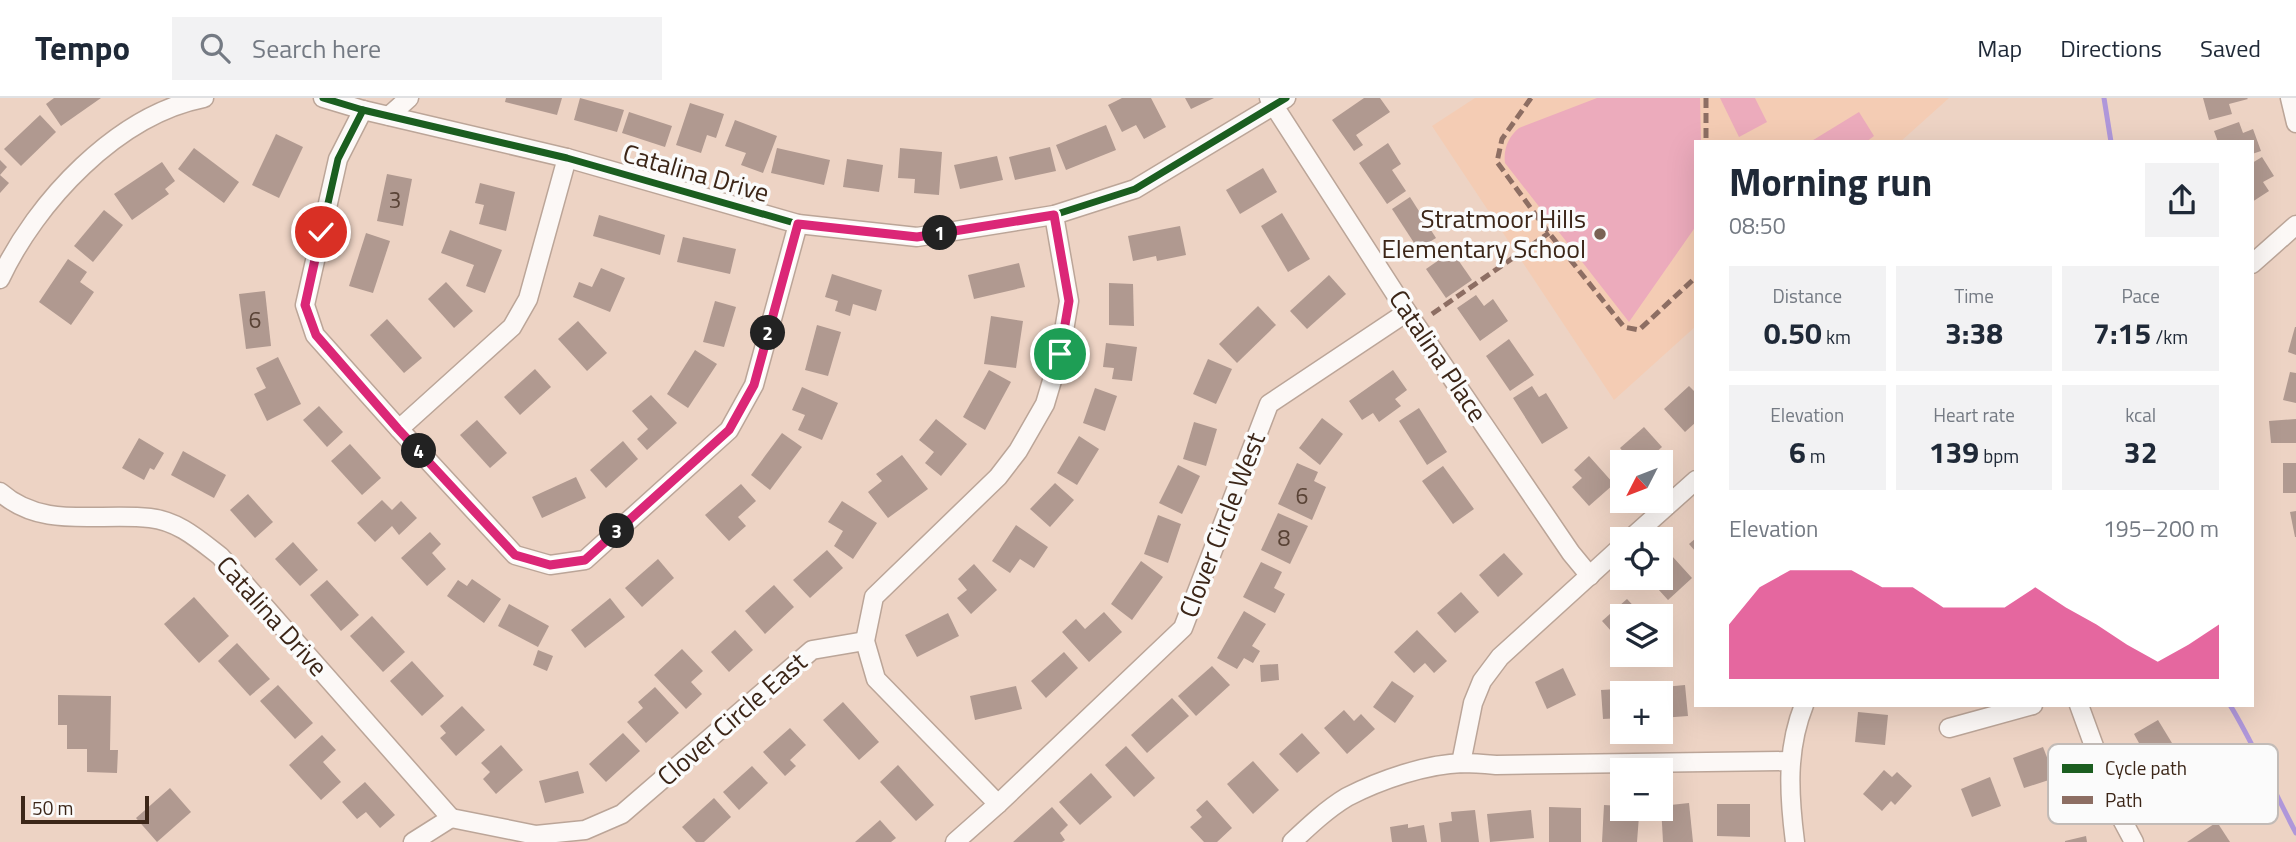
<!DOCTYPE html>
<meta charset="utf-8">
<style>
:root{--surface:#fff;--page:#f2f2f3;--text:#1f2937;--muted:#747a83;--line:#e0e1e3;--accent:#db2777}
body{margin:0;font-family:"Titillium Web",sans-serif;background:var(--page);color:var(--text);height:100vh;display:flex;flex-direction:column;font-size:26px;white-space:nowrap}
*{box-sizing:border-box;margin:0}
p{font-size:23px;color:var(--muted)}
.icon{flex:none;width:38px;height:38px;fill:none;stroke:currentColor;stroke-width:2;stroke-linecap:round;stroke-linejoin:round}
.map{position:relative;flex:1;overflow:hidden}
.side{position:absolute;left:1694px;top:42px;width:560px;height:567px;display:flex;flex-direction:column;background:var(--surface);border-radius:0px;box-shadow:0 7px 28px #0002}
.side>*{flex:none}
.needle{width:46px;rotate:228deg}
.buttons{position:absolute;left:1610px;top:352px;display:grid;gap:14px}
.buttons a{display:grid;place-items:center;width:63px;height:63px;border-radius:0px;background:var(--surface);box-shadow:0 7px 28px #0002;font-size:35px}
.scale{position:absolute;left:21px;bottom:18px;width:128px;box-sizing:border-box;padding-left:7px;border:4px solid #3c2618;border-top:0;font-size:19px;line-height:24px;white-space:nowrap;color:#3c2618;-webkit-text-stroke:5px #fbfbfb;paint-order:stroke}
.pin{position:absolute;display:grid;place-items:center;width:60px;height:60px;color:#fff;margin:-30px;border:4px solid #fff;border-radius:50%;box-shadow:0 2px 7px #0007}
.km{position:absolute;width:35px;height:35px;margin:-18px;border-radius:50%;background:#222;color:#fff;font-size:19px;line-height:35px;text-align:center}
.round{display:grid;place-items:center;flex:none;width:74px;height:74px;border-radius:0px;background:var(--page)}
.overview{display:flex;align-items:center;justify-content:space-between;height:119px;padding:0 35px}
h1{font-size:38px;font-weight:700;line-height:52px}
.figures{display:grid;grid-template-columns:repeat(3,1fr);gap:10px;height:119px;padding:7px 35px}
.figures div{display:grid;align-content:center;border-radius:0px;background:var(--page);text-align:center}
.figures b{font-size:30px;font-weight:700}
.figures small{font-size:19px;font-weight:400}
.figures p{font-size:19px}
.chart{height:196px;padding:14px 35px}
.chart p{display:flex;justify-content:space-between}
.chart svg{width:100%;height:126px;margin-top:7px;fill:var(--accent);opacity:.7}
header{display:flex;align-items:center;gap:42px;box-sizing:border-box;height:98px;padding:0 35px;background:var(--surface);border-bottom:2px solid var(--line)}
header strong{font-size:33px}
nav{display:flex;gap:38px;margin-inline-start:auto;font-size:24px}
.search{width:490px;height:63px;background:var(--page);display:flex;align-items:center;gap:18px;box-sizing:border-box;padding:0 24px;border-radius:0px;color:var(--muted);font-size:26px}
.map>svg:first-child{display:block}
.built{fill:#f4ccb4}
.green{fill:#ecabbc}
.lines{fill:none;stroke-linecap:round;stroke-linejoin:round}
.stream{stroke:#af97da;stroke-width:5}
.building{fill:#b09990}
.minor-casing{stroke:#bba598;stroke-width:21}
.minor{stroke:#fcf8f6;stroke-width:18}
.quiet{stroke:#8d6e63;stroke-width:5;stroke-dasharray:10 5;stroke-linecap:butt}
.cycleway-casing{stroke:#fbfbfb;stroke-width:11}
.cycleway{stroke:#1b5e20;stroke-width:7}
.route-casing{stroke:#fff;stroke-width:14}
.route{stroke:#db2777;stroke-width:9}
.poi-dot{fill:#7a6354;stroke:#fbfbfb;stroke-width:2.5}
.labels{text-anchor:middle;stroke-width:7;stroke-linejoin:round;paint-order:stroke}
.number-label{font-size:23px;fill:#594336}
.street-label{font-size:26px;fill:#3c2618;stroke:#fbfbfb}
.poi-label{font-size:26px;fill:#3c2618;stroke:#fbfbfb;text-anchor:end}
.key{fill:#fbfbfb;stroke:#c2bbb7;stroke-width:2}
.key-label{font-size:19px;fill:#3c2618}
</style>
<header>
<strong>Tempo</strong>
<div class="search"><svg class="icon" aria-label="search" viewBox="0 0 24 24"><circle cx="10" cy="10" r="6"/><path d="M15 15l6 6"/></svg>Search here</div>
<nav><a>Map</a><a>Directions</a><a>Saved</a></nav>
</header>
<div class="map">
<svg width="2296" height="744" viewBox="0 0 2296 744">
<rect width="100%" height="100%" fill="#edd3c4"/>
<path class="built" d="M1475,0H1949L1900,44H1696V228L1614,302L1432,28Z"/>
<g class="green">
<path d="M1597,0H1700L1701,44H1696V128L1629,224L1505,65C1503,51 1509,38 1519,30Z"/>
<path d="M1720,0H1755L1767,24L1739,39Z"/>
<path d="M1859,14L1874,38L1866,44H1810Z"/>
</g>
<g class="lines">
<g class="stream">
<path d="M2104,0L2111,44"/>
<path d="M2230,607C2255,648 2273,692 2296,735"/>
</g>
</g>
<g class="building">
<path d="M54,0H101L61,28L46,6Z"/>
<path d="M506,0H562L557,17L505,4Z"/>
<path d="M580,0L624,12L617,34L574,22Z"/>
<path d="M1122,0H1151L1166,29L1144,41L1136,27L1122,34L1108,7Z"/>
<path d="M1185,0H1214L1191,11Z"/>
<path d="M1364,0H1380L1390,14L1356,37L1363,47L1354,53L1332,22Z"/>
<path d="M2203,0H2247L2248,1L2229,6L2232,16L2209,22Z"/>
<path d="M690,5L724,16L716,40L707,37L701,55L676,47Z"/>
<path d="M629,14L672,28L665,49L622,35Z"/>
<path d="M40,17L56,34L21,68L4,51Z"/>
<path d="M735,22L777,38L763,75L741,67L746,55L725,48Z"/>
<path d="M2239,24L2243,35L2253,31L2261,53L2252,56V44H2218L2214,33Z"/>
<path d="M1106,27L1116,52L1066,72L1056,47Z"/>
<path d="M276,36L303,49L279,100L252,87Z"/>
<path d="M1388,45L1401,66L1392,72L1406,93L1387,106L1359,65Z"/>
<path d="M1050,49L1056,73L1015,82L1009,59Z"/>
<path d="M194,50L239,84L224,105L178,71Z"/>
<path d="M777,50L830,62L824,87L771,75Z"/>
<path d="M900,50L942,54L939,97L914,95L915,81L898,80Z"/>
<path d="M997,58L1003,82L960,91L954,67Z"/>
<path d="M2262,59L2274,78L2263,84L2269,93L2252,104V65Z"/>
<path d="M847,61L883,67L879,94L843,89Z"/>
<path d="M0,62L7,69L0,77L9,85L0,95Z"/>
<path d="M162,64L175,83L165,91L169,96L132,122L114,96Z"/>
<path d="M1263,70L1277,94L1240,116L1226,92Z"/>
<path d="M387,76L412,81L403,128L377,123Z"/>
<path d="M480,85L515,94L506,133L479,126L484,107L475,105Z"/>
<path d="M1410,99L1436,140L1418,151L1392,111Z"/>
<path d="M104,112L123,127L93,164L74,148Z"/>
<path d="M1282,115L1310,161L1288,174L1261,128Z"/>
<path d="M599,117L665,137L660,157L593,138Z"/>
<path d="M1180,128L1186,157L1157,163L1156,158L1133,163L1128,138Z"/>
<path d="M450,132L502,152L485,195L466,188L474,167L441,155Z"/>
<path d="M366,135L390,143L373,195L349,188Z"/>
<path d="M683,139L736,151L730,176L677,164Z"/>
<path d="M1452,153L1472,182L1446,200L1426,171Z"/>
<path d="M68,161L87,174L80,184L94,194L71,227L39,204Z"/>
<path d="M1019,165L1025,189L974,201L968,177Z"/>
<path d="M601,170L625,180L610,214L573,199L579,184L592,189Z"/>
<path d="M832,176L882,192L876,213L853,206L850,218L835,213L838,203L825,199Z"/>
<path d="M1329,177L1346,196L1307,231L1290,213Z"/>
<path d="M446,184L473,213L454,230L428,201Z"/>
<path d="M1109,185L1133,186L1134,228L1109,227Z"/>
<path d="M265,193L271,248L246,251L239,196Z"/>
<path d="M1476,197L1484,208L1493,201L1508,223L1480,243L1457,210Z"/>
<path d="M715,203L736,209L724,249L703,244Z"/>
<path d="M1258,208L1276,227L1237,265L1219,246Z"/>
<path d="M991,218L1023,223L1016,270L984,266Z"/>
<path d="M387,221L422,260L404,275L370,237Z"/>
<path d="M578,223L607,255L587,273L558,241Z"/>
<path d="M817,227L841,234L828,278L805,272Z"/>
<path d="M2295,229H2296V257L2288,254Z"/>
<path d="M1509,241L1534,277L1510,293L1486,258Z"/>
<path d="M1106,245L1137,249L1132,283L1112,281L1114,270L1103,269Z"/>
<path d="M695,252L717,266L688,310L667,296Z"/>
<path d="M278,259L301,306L267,323L254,296L266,290L256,270Z"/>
<path d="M1208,261L1232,271L1216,306L1193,296Z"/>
<path d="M535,271L551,289L520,317L504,299Z"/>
<path d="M989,272L1011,284L985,332L963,319Z"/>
<path d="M1393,272L1407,292L1395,301L1401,308L1379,324L1373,315L1362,322L1349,303Z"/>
<path d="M2290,274L2296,275V305L2283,302Z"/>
<path d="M1532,288L1539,299L1546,295L1568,330L1542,346L1513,300Z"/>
<path d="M1689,288L1696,295V324L1685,334L1664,311Z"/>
<path d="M802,289L838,305L822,342L798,332L805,317L792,312Z"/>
<path d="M1095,290L1117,298L1105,333L1083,325Z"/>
<path d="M651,297L677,325L647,352L637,341L648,331L632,313Z"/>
<path d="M319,308L343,334L327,349L303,322Z"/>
<path d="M1419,310L1447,354L1427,367L1399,323Z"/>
<path d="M1322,320L1343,336L1320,367L1299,350Z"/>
<path d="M936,321L967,346L941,378L925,365L934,354L919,342Z"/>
<path d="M2296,321V345H2271L2269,323Z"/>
<path d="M477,322L507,355L490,370L460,337Z"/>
<path d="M1194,324L1217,331L1206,368L1183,361Z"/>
<path d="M1644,329L1662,349L1645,364H1632L1620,350Z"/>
<path d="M782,335L802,349L770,392L751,377Z"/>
<path d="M1079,338L1099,351L1077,387L1057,375Z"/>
<path d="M139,340L164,355L154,372L150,370L144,382L122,370Z"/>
<path d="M623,343L638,361L606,390L590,372Z"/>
<path d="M350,346L381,380L362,397L331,363Z"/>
<path d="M183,353L226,377L214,400L171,377Z"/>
<path d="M902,357L928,391L888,420L868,394L882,383L876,376Z"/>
<path d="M1589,358L1614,386L1589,408L1572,389L1582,380L1574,372Z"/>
<path d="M1297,365L1318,374L1314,383L1326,389L1312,422L1278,406Z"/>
<rect x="2283" y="365" width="13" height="30"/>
<path d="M1178,367L1200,378L1182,416L1159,405Z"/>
<path d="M1443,368L1474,411L1453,426L1422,383Z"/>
<path d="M576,379L586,400L542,420L532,399Z"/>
<path d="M1055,385L1074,402L1050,429L1030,411Z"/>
<path d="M741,386L756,403L738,419L746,428L729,443L705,417Z"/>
<path d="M248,396L273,424L255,440L230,412Z"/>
<path d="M382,402L392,412L401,403L417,420L399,437L392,428L375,444L357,425Z"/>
<path d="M842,403L877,425L853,461L834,448L843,433L828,424Z"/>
<path d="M2296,413V439H2295L2290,414Z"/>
<path d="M1278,415L1308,428L1290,466L1261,452Z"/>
<path d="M1158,417L1181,426L1168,465L1144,456Z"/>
<path d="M1016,427L1048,449L1034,470L1020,461L1010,475L992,463Z"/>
<path d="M430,434L441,446L432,455L446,471L427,488L401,460Z"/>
<path d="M1696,440V454L1689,446Z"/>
<path d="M293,444L318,472L300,488L275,461Z"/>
<path d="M827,452L843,470L810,500L793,482Z"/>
<path d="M1504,455L1523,476L1498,499L1479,477Z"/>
<path d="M1672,458L1692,480L1668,502L1648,480H1661V467Z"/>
<path d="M658,461L674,480L642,509L625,490Z"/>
<path d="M1141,463L1163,479L1132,522L1111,506Z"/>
<path d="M1261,464L1282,474L1274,490L1285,496L1275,515L1243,499Z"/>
<path d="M974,466L997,492L971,516L957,500L967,492L958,481Z"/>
<path d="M472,481L501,501L484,525L447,498L458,482L467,488Z"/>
<path d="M327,482L359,517L341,533L310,497Z"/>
<path d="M774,487L794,509L765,536L745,513Z"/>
<path d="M1461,494L1479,514L1455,535L1437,515Z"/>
<path d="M194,499L229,538L199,565L164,526Z"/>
<path d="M610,500L625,519L585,550L571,532Z"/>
<path d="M1627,501L1643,518H1622V545L1602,523Z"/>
<path d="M509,506L549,528L538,549L498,528Z"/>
<path d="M1244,513L1266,526L1252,548L1260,553L1253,565L1244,560L1237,571L1217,560Z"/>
<path d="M1104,514L1122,534L1089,564L1062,534L1076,521L1085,531Z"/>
<path d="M948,515L959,538L917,559L905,537Z"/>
<path d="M372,518L405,554L383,574L350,538Z"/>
<path d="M735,532L753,552L729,574L711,554Z"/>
<path d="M1417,532L1447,563L1434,575L1425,565L1414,575L1394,554Z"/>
<path d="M237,545L270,581L250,598L218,563Z"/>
<path d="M682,551L703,573L691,584L702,596L686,611L654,577Z"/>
<path d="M538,552L553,558L547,573L533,567Z"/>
<path d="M1064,554L1078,570L1046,600L1031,583Z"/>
<path d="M412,563L444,598L422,618L390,583Z"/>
<path d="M1278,566L1279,582L1261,584L1260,567Z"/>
<path d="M1212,568L1230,587L1196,618L1178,598Z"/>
<path d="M1563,570L1576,597L1547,611L1535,584Z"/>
<path d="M1392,583L1414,598L1395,625L1373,609Z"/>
<path d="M278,587L313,625L295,641L260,603Z"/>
<path d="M1685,587L1688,618L1661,620V595H1653V590Z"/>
<path d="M1016,588L1022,611L975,622L970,598Z"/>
<path d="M655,589L679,615L646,645L627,624L643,610L638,604Z"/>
<path d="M1634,590V595H1622V620L1603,621L1601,592Z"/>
<path d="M58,597L111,598L110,652H118L117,675L87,674V651H67V627H58Z"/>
<path d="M1172,600L1189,618L1147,655L1131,637Z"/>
<path d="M843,604L879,644L859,662L823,622Z"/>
<path d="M462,608L485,632L456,658L440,640L446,635L440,628Z"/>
<path d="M1344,612L1354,623L1361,616L1375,631L1347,656L1324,630Z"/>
<path d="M1858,614L1888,617L1885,647L1855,644Z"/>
<path d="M2158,622L2175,650L2150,665L2134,636Z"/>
<path d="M790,630L806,647L790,662L796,668L785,678L763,654Z"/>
<path d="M623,635L640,653L606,684L589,666Z"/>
<path d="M1302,635L1320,655L1297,675L1279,656Z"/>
<path d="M322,637L336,652L323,664L341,684L321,702L289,667Z"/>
<path d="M501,647L523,672L496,696L483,681L490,674L481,665Z"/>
<path d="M1126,648L1155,680L1134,699L1105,667Z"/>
<path d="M2043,649L2055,680L2024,690L2013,660Z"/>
<path d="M1253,663L1279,692L1253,716L1227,686Z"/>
<path d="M898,667L934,707L916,723L880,684Z"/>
<path d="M752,668L768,685L739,712L723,694Z"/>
<path d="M1884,672L1892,679L1897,674L1912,688L1895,707L1891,703L1882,713L1863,696Z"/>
<path d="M578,673L584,695L545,705L539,683Z"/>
<path d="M1091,675L1112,699L1080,727L1059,704Z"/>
<path d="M1990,679L2001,708L1972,719L1961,691Z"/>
<path d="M365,684L395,717L380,730L366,714L357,721L342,704Z"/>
<path d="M170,690L191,714L157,744L136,720Z"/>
<path d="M714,700L731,719L704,744H696L682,729Z"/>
<path d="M1207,702L1232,730L1217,744H1204L1190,729L1202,719L1196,712Z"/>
<path d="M1689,705L1693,744H1663L1661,708Z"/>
<path d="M1717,706H1750V739L1717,738Z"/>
<path d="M1604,707L1622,708V717L1639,718L1637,744H1602Z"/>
<path d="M1052,709L1068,727L1060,735L1065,742L1062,744H1013Z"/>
<path d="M1549,709L1581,710V744H1549Z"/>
<path d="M1475,712L1479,744H1441L1439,725L1452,723L1451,714Z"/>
<path d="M1531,712L1534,740L1490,744L1487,716Z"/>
<path d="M880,722L896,740L891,744H855Z"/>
<path d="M2217,724L2230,744H2187Z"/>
<path d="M1408,726V730L1424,727L1427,744H1392L1390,729Z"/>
<path d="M2086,738L2087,744H2065V743Z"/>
</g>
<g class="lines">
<g class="minor-casing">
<g id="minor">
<path d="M323,0L363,12L567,60L798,126L917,139L1054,117L1135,91L1286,0"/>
<path d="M1269,0L1407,214L1571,455L1590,478"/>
<path d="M2290,0L2296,25"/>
<path d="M363,12L338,61L305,207L315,237L399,331L515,457L550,467L585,462L729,332L754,287L798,126"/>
<path d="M389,18L409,0"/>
<path d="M2252,166L2296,127"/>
<path d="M0,181C36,104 117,17 204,0"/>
<path d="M399,331L512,229L528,201L567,60"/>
<path d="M0,394C43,432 98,414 150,420C178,423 198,441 220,458L451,720"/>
<path d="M1630,441L1696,382"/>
<path d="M2079,607L2118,714L2134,744"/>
<path d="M1949,630L2033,607"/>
<path d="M1461,665L1473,605L1482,583L1500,559L1622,448"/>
<path d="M998,706L876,581L865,543L874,499L998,379L1018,353L1045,306L1060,256L1069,203L1054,117"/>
<path d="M451,720L536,737L585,732L622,716L812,552L865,543"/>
<path d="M413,744L451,720"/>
<path d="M955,744L998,706L1183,530L1269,306L1407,214"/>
<path d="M1292,744C1309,728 1327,711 1347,699C1380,682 1426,666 1463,665C1474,665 1485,666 1496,667L1789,663"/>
<path d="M1795,744C1789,697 1786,652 1804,607"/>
</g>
</g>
<use href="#minor" class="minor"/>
<g class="quiet">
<path d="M1531,0L1502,41L1497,64L1549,135L1624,229L1639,232L1696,179"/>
<path d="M1706,0V44"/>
<path d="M1432,216L1549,135"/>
</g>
<g class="cycleway-casing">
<g id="cycleway">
<path d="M323,0L363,12L567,60L798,126L917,139L1054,117L1135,91L1286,0"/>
<path d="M363,12L338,61L305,207L315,237L399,331L515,457L550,467L585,462L729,332L754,287L798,126"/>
</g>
</g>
<use href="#cycleway" class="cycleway"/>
</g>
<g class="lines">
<g class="route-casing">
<path id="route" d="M321,134L305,207L316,237L398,331L515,457L550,467L585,462L729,332L754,287L798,126L917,139L1054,117L1069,203L1060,256"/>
</g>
<use href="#route" class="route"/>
</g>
<circle class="poi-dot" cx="1600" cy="136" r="7"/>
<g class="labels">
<g class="number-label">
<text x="395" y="110">3</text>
<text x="255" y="230">6</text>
<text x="1302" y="406">6</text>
<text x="1284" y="448">8</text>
</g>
<g class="street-label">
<text transform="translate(696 75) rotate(16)" y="9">Catalina Drive</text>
<text transform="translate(1438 258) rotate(56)" y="9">Catalina Place</text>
<text transform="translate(1222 427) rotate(-69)" y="9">Clover Circle West</text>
<text transform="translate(272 518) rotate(48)" y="9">Catalina Drive</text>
<text transform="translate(732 621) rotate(-41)" y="9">Clover Circle East</text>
</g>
<g class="poi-label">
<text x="1586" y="130">Stratmoor Hills<tspan x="1586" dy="30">Elementary School</tspan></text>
</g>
</g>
<rect x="2048" y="646" width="230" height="80" rx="10" class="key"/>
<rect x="2062" y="666" width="31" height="9" fill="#1b5e20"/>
<rect x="2062" y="698" width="31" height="8" fill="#8d6e63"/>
<g class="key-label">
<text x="2105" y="677">Cycle path</text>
<text x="2105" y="709">Path</text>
</g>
</svg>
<div class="buttons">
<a><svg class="needle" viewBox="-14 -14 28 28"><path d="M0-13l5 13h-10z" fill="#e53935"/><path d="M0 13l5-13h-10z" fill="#747a83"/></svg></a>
<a><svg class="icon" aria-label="locate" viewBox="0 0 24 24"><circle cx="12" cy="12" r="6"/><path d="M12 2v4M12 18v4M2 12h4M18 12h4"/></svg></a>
<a><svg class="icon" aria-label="layers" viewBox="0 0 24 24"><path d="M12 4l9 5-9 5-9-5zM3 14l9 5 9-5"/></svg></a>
<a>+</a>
<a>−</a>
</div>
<div class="scale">50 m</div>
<div class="pin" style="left:1060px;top:256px;background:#1e9e55"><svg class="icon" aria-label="arrive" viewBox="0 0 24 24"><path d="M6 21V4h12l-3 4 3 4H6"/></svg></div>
<div class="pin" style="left:321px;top:134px;background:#d93025"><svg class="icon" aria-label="check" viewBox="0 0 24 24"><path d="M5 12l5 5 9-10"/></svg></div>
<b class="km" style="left:940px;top:135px">1</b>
<b class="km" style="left:768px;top:235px">2</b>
<b class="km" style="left:617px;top:433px">3</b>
<b class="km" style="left:419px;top:353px">4</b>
<section class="side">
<div class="overview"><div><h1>Morning run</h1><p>08:50</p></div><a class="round"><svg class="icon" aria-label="share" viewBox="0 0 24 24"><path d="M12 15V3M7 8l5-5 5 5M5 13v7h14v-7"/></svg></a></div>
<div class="figures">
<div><p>Distance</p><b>0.50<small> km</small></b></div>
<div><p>Time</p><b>3:38</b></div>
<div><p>Pace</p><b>7:15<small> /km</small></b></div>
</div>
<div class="figures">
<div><p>Elevation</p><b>6<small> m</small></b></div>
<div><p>Heart rate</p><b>139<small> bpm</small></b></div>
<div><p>kcal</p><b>32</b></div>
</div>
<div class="chart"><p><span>Elevation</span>195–200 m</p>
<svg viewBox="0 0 160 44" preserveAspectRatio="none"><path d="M0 44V25L10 12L20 6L30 6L40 6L50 12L60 12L70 19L80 19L90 19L100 12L110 19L120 25L130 32L140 38L150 32L160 25V44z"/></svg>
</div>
</section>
</div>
